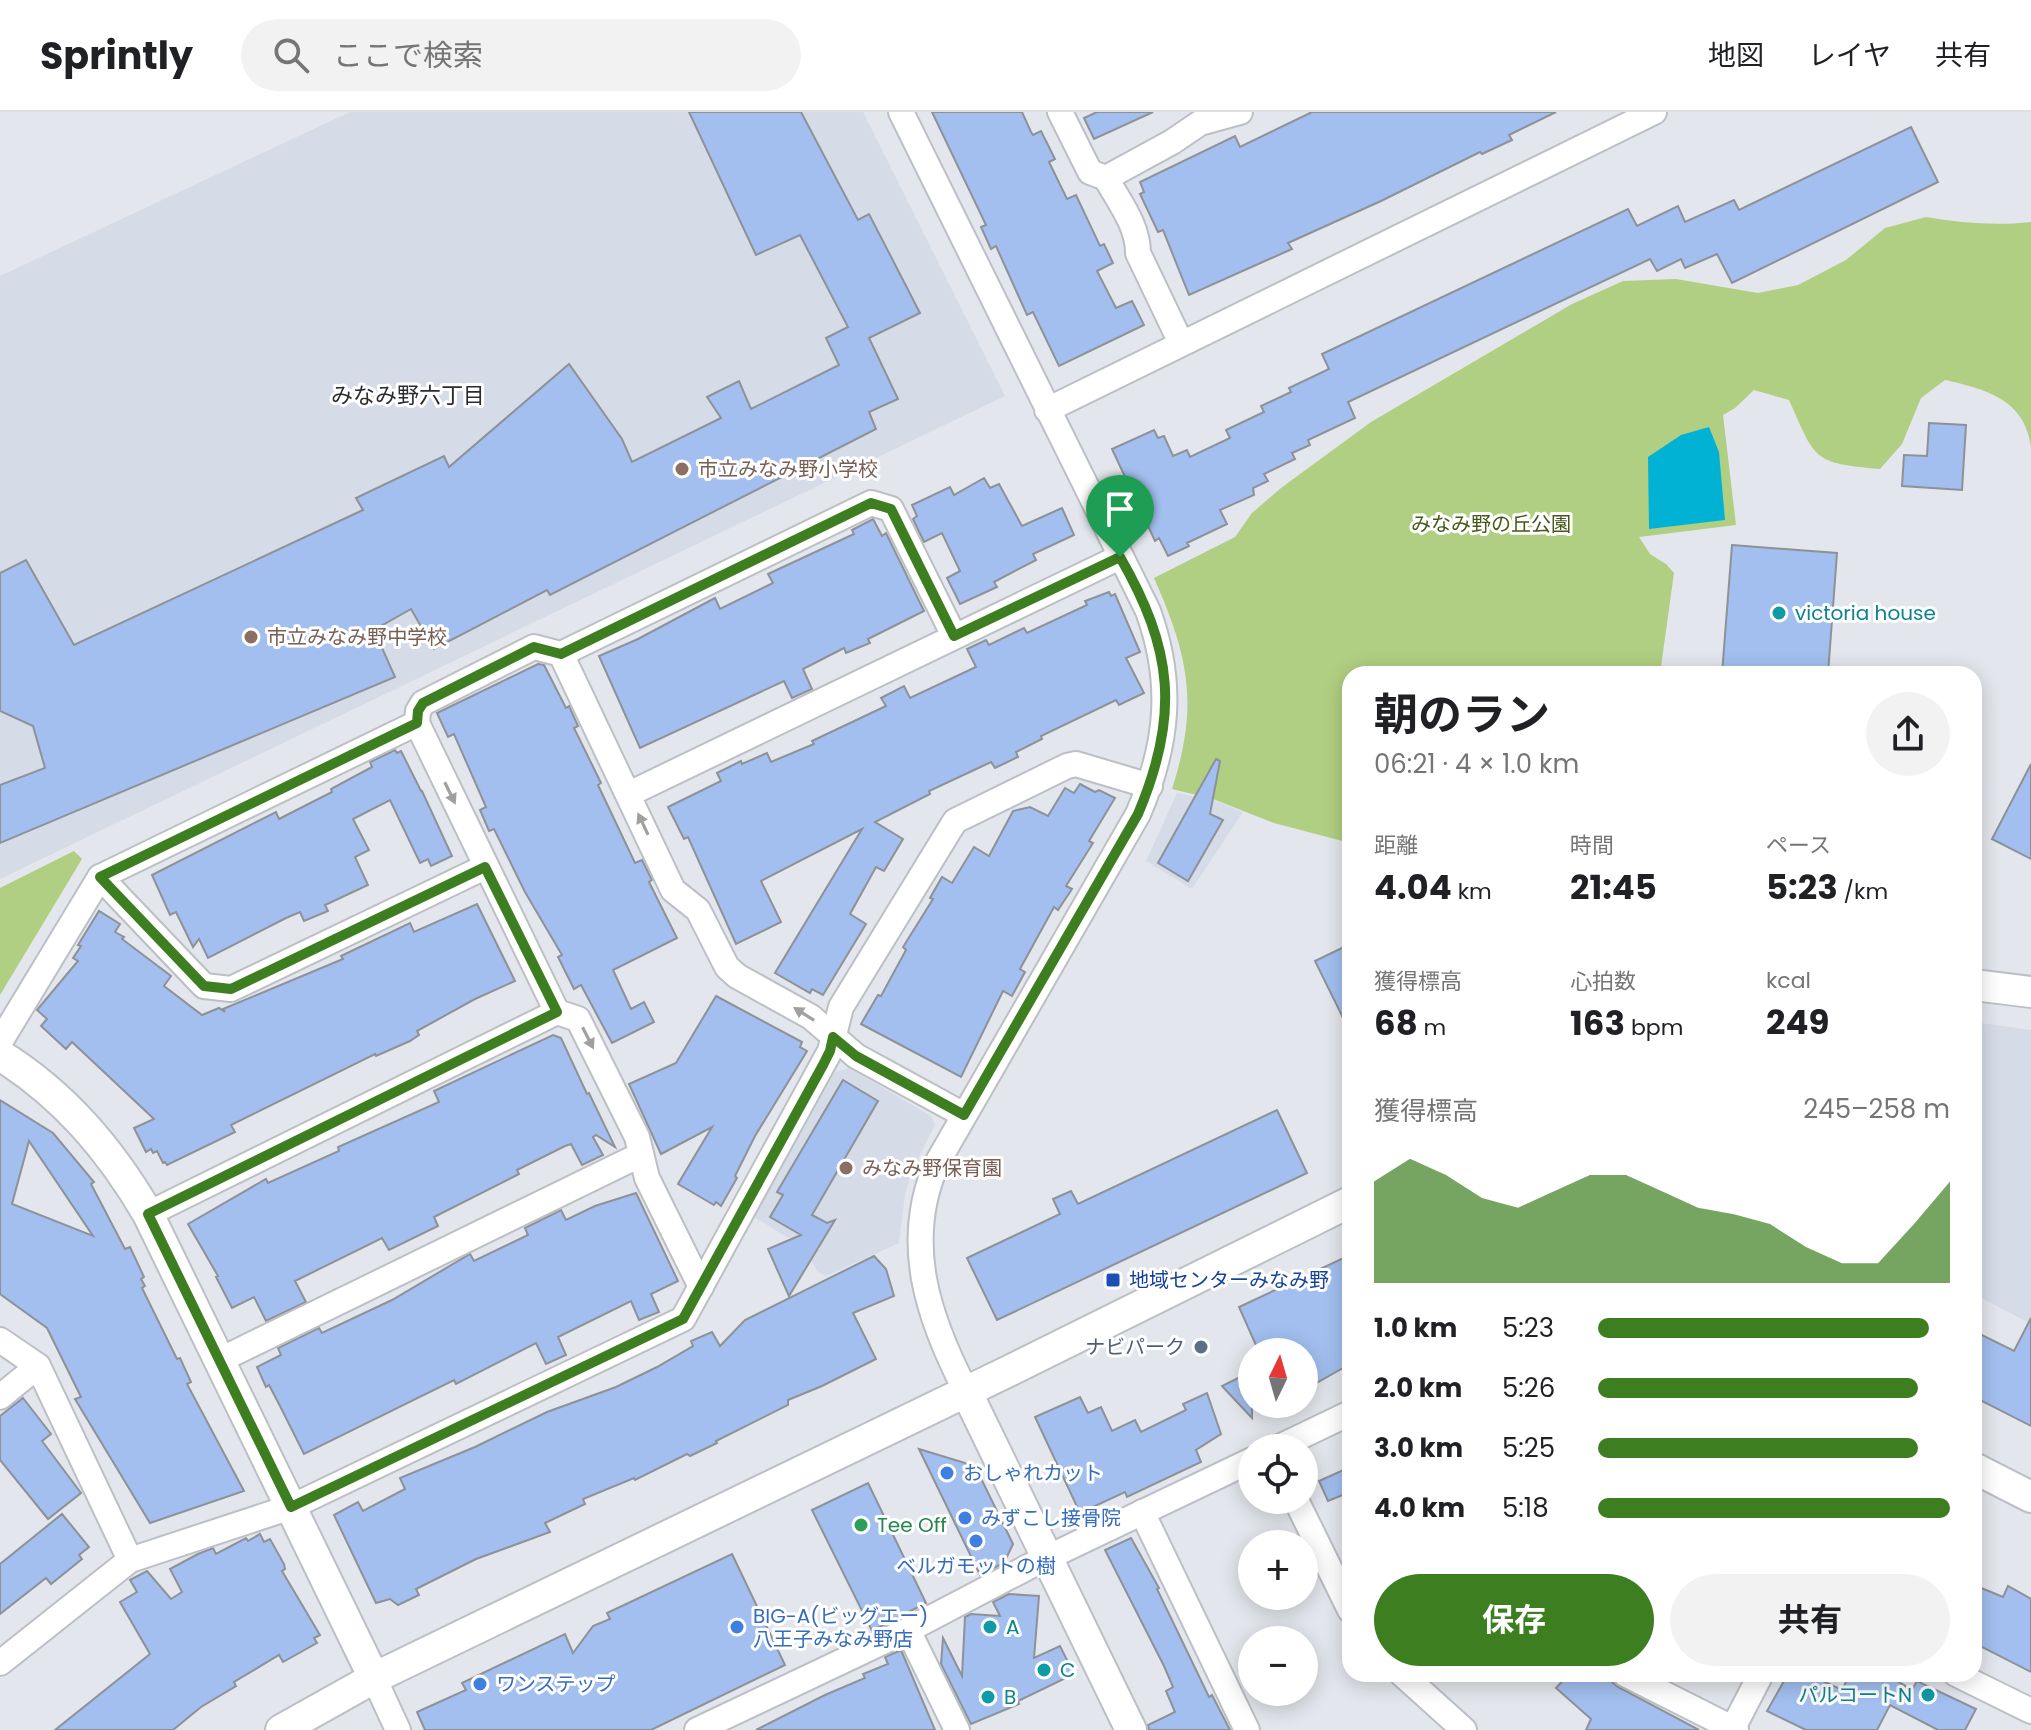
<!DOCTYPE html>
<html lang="ja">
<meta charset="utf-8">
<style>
:root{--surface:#fff;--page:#f2f2f2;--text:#202124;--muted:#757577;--line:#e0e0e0;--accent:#3d7f20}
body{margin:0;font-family:Poppins,"Noto Sans JP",sans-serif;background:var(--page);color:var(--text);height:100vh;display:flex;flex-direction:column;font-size:30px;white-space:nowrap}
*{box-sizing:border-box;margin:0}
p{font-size:26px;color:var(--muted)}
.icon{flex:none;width:44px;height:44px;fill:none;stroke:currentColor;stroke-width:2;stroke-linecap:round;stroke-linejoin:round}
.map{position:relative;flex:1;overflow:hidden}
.details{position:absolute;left:1342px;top:554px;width:640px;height:1016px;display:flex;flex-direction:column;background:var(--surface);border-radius:24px;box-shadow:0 4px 20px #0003}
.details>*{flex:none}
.needle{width:52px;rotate:5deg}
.fabs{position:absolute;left:1238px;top:1226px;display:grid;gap:16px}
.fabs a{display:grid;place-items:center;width:80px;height:80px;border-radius:50%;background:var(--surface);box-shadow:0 4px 20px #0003;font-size:40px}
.pin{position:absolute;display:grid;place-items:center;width:68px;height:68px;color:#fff;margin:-82px -34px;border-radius:50% 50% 50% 0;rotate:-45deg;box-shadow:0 0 8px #0007}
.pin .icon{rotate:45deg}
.round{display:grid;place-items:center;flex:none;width:84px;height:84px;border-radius:42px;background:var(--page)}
.overview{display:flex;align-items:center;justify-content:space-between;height:136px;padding:0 32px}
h1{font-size:44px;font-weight:700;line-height:60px}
.stats{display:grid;grid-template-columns:repeat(3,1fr);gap:12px;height:136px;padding:8px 32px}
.stats div{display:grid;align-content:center}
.stats b{font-size:34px;font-weight:700}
.stats small{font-size:22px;font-weight:400}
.stats p{font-size:22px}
.chart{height:224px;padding:16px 32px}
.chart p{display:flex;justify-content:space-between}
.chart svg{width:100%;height:144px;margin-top:8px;fill:var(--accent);opacity:.7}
.button{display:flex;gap:16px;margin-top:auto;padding:16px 32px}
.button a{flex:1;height:92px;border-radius:48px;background:var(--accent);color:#fff;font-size:32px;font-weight:700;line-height:92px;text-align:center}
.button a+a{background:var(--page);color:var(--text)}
ul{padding:0 32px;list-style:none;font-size:26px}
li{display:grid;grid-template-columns:128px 96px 1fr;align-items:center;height:60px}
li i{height:20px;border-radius:10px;background:var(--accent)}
header{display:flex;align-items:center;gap:48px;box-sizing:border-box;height:112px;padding:0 40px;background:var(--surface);border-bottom:2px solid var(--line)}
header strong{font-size:38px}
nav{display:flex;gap:44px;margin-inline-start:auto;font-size:28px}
.search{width:560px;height:72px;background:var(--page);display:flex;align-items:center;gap:20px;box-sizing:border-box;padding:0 28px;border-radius:44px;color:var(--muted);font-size:30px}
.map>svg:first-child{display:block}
.built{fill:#d5dce8}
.green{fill:#b1cf82}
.water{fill:#02b2d5}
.building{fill:#a2bfef;stroke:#8e9197;stroke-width:2;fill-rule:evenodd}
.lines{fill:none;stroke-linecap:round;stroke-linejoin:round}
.minor-casing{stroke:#bcbfc5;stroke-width:28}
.tertiary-casing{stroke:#bcbfc5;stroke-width:34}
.minor{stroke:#fff;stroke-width:24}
.tertiary{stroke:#fff;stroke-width:30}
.oneway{fill:#a0a0a1}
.route-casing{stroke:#fff;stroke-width:16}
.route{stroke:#3d7f20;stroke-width:10}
.education-dot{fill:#8d6e63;stroke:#fff;stroke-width:3}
.culture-dot{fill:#0f9aa8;stroke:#fff;stroke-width:3}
.transit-dot{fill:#1a4fb4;stroke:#fff;stroke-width:3}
.service-dot{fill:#5c6f8a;stroke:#fff;stroke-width:3}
.shop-dot{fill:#3f7fe0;stroke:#fff;stroke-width:3}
.leisure-dot{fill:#2e9e5b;stroke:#fff;stroke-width:3}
.labels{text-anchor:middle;stroke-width:6;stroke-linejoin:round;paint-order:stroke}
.education-label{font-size:20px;fill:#785e54;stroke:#fff;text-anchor:start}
.park-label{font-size:20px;fill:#445918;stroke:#fff}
.culture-label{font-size:20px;fill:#0d838f;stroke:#fff;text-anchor:start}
.transit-label{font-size:20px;fill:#164399;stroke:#fff;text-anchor:start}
.service-label{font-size:20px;fill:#4e5e75;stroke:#fff;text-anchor:end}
.shop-label{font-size:20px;fill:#366cbe;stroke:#fff;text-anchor:start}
.leisure-label{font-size:20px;fill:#27864d;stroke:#fff;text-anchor:start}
.neighbourhood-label{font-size:22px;fill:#2b2c2e;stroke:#fff}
</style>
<header>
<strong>Sprintly</strong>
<div class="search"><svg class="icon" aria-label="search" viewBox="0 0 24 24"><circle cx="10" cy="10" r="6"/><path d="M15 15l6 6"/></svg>ここで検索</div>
<nav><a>地図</a><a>レイヤ</a><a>共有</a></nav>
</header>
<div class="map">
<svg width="2031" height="1618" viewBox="0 0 2031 1618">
<rect width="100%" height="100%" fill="#e3e6ec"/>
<g class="built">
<path d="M350,0H863L1005,284L0,767V164Z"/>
<path d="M1177,681L1213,688L1243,700L1192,777L1146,749Z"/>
<path d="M1974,910L2031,918V1212L1974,1182Z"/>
<path d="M849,956L931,1004L935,1013L911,1061L905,1083L899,1131L826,1164L817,1159L805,1136L751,1103L833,961Z"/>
</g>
<g class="green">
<path d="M1926,105C1961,111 1995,114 2031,110V335C2025,287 1985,277 1945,268L1921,286L1902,332L1880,357C1812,351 1816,348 1789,288L1754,278L1735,296L1723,303L1736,413L1639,425L1650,442L1666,452L1674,461L1660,562H1350V731L1274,711L1213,687L1172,677C1199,593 1189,545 1154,466L1235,425L1252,401L1281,376L1371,310L1572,192L1623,169L1676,167L1758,181L1798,173L1846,148L1885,116Z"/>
<path d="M74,739L82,747L0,883V776Z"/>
</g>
<path class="water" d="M1709,315L1719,340L1725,408L1649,417L1648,345L1681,323Z"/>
<g class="building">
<path d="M689,0H801L858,108L869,102L920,201L869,226L898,287L869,300L876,317L550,483L547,478L434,537L411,497L374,518L395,565L0,731V673L45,656L33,614L0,599V461L26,448L74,533L363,398L356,386L444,344L449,355L569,252L622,327L632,350L721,306L707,285L739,269L751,297L839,253L826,226L848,215L800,123L756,143Z"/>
<path d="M932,0H1022L1031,20L1033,23L1041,19L1055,47L1049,50L1067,87L1076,83L1100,134L1104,132L1113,151L1097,159L1116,196L1132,189L1144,213L1059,254L1033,200L1027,203L996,134L991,137L981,115L986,113Z"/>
<path d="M1097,0H1153L1094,27L1084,6Z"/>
<path d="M1312,0H1556L1509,23L1512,28L1482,42L1480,40L1381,89L1288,131L1292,137L1189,183L1163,118L1158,120L1140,82L1144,80L1140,70L1235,24L1240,35Z"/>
<path d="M1911,15L1938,70L1732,171L1717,142L1685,156L1681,147L1657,159L1650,147L1348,290L1355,306L1308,328L1310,333L1292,341L1295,347L1264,362L1268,369L1253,376L1254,383L1220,398L1227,412L1187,431L1189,434L1168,444L1159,426L1155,429L1112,337L1154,318L1158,326L1164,324L1173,344L1187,338L1190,345L1230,326L1226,318L1264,300L1261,294L1291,280L1289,276L1329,257L1322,242L1628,97L1637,114L1678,94L1685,110L1734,88L1739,98Z"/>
<path d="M1929,311L1966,313L1962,378L1902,374L1904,343L1927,344Z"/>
<path d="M984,366L990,376L999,372L1022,414L1062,396L1074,423L1033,442L1036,448L994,470L997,475L960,492L947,466L960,459L942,421L924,430L913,407L917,404L912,393L950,375L954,383Z"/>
<path d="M873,407L882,424L886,421L924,499L868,527L870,531L846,541L844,536L803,557L812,577L792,586L784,569L640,636L599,544L638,527L715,486L720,497L773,471L768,462L854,422L852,418Z"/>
<path d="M1732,433L1837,441L1828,562H1722Z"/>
<path d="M1109,480L1111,484L1115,482L1140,540L1126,546L1144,581L1119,593L1116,588L1041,624L1042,627L1016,640L1018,645L995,656L991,650L972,659L929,679L930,682L875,710L903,727L884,759L876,755L850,802L866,812L823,883L812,877L810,881L775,861L862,717L761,769L781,810L736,832L688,725L684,727L668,695L721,669L717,661L741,649L742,652L767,641L771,650L814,632L812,629L886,594L881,586L904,574L910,586L976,555L967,537L986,528L989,533L1024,516L1027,521L1087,493L1085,489Z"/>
<path d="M538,552L544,553L566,596L569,594L578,614L574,616L601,671L598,673L635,751L642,748L652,768L649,770L677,826L613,858L631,897L644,890L654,910L612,931L581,873L574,877L558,845L562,843L525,780L494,717L489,719L480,698L486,695L454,622L448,625L437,601Z"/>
<path d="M395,638L397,641L401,639L421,679H422L452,744L431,754L428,747L420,751L390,688L353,707L369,738L355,745L368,773L325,793L328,799L304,809L300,800L286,806L208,846L199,827L193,835L176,800L170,803L152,763L276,700L279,707L332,680L331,677L372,655L370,650Z"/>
<path d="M1216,647L1220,649L1210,702L1223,708L1188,769L1158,751Z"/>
<path d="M2031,652V747L1992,727Z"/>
<path d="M1080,672L1095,680L1099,678L1115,686L1089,729L1093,731L1066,774L1072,777L1058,798L1054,795L1020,857L1025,860L1012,884L1003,879L961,965L861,912L878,883L881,884L906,838L903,835L933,787L930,786L942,765L952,771L974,735L989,744L1013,699L1030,695L1048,704L1065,676L1074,681Z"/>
<path d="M477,792L515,869L475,887L417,919L419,923L410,929L376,944L375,942L231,1013L235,1020L167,1053L165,1050L163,1051L157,1039L153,1041L151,1037L146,1040L134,1016L154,1007L72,930L66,937L41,914L47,907L37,898L78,849L73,846L81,834L78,833L99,799L120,812L115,820L124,825L122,827L171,864L164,874L202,903L219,896L225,900L223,897L343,847L341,844L410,811L414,820Z"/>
<path d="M1350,832V920L1315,849Z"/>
<path d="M716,884L802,930L800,935L807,939L755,1024L735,1064L737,1066L721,1094L716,1090L714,1093L678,1072L712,1015L661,1042L629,972L676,951Z"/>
<path d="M553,923L561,926L587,982L589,981L615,1035L596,1023L593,1025L603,1043L582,1053L571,1032L565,1034L517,1058L519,1062L434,1105L438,1114L389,1138L382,1126L295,1169L306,1190L266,1209L254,1185L232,1196L216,1165L218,1164L188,1112L266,1067L268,1071L339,1039L338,1035L439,990L434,979Z"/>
<path d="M843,968L878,989L812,1103L827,1111L835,1108L789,1184L768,1137L801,1123L770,1105L783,1083L777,1080Z"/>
<path d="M0,988L53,1021L94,1070L91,1072L125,1137L130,1135L144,1165L141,1167L145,1174L142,1176L177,1247L180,1246L191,1270L187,1272L244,1379L150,1411L75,1287L81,1285L47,1216L0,1182ZM29,1029L93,1124L12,1092Z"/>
<path d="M1277,998L1307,1061L997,1208L967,1146L1060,1102L1053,1087L1071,1079L1078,1092Z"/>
<path d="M636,1081L678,1169L651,1182L659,1200L639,1208L631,1189L558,1225L566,1243L546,1252L536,1231L456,1272L454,1268L304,1342L280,1294L269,1273L266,1275L257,1255L281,1243L278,1236L319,1216L322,1221L392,1188L470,1142L474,1149L528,1123L525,1116L561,1098L566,1108L595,1094Z"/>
<path d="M1350,1143V1252L1304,1278V1240H1259L1239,1195Z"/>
<path d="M874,1144L886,1157L894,1184L853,1201L876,1247L822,1274L788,1288V1293L716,1329L717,1331L690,1344L687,1342L635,1368L634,1366L583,1387L585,1392L545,1411L550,1420L476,1447L416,1477L419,1483L398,1493L390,1487L376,1491L334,1403L358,1390L363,1399L405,1377L400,1366L475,1335L547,1300L616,1275L657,1255L693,1234L691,1229L712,1220L720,1234L745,1208Z"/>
<path d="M2031,1206V1314L1974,1285V1219L2014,1239Z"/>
<path d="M1252,1259V1306L1222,1274Z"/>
<path d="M1207,1281L1221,1322L1196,1338L1201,1350L1127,1385L1125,1380L1080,1401L1035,1305L1080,1285L1088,1301L1101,1295L1112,1319L1135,1308L1141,1320L1186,1298L1183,1292Z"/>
<path d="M23,1286L51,1322L42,1329L81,1381L48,1407L0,1348V1304Z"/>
<path d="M919,1337L975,1354L1013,1432L1004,1451L980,1463Z"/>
<path d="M1350,1355V1380L1328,1389L1319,1369Z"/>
<path d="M868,1371L926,1491L872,1519L812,1398Z"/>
<path d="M62,1402L89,1435L79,1443L82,1447L51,1472L46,1466L0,1502V1452Z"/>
<path d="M260,1422L264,1430L270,1427L284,1452L285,1457L282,1459L320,1523L314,1526L317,1531L283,1550L279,1543L234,1570L236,1574L201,1595L173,1618H55L150,1542L120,1490L137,1480L130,1468L147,1459L171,1487L182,1480L170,1457L198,1442L213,1436L216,1442L246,1426L248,1429Z"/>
<path d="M1131,1426L1159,1476L1157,1477L1209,1585L1212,1583L1230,1618H1149L1148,1613L1175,1600L1166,1579L1173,1575L1164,1554L1105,1438Z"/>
<path d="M732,1442L785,1553L651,1618H425L417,1600L466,1578L462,1571L565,1522L573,1541L593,1514L610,1507L607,1501Z"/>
<path d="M1974,1473L2003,1485L2008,1474L2031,1487V1560L1974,1531Z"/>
<path d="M1009,1482L1039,1484L1034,1546L1060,1534L1074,1562L1018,1589L1019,1592L971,1612L941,1552L943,1526L962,1564L965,1505L971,1502L1000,1504L993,1490Z"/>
<path d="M901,1538L935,1618H756L825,1583L865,1566L863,1562L888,1552L885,1545Z"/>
<path d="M1569,1562H1610L1612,1570L1618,1575L1699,1618H1586L1591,1607L1556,1576Z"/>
<path d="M1788,1562H1808L1842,1578L1850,1562H1886L1912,1578L1917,1569L1976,1597L1965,1618H1938L1890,1593L1877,1618H1806L1767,1599Z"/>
</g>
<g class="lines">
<g class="minor-casing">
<g id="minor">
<path d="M901,0L1148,499C1174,571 1168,632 1138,702L937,1051C902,1130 928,1206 966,1279"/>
<path d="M1060,0L1090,60L1106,66C1119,90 1138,113 1138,141L1181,231"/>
<path d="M1106,66L1172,30L1200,11L1240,0"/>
<path d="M1047,298L1654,0"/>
<path d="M561,542L673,778L698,798L727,855L737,864L811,905L856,944L964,1003"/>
<path d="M417,611L557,900L578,907L637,1025L647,1066L701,1175"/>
<path d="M629,682L1120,445"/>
<path d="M100,765L204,874L231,877L485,755"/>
<path d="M0,930L100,765L417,611L418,599L423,591L534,535L561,542L871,391L891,397L954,524"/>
<path d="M148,1102L557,900"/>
<path d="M0,1228L38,1254L130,1448"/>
<path d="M220,1248L640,1043"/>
<path d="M0,1285L38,1254"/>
<path d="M1277,1336L1350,1301"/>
<path d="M1296,1388L1350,1498"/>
<path d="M1142,1400L1247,1618"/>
<path d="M908,1518L957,1618"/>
<path d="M0,1551L130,1448L291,1395L683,1207L830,939L841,895L955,709L1067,654L1076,652L1150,674"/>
<path d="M1402,1562L1464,1618"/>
<path d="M1625,1562L1736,1618"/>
<path d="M1956,1562L2031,1599"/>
<path d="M374,1566L398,1618"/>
<path d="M697,1618L908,1518L1030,1454L1252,1348"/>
<path d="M1732,1618L1761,1562"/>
</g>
</g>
<g class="tertiary-casing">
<g id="tertiary">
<path d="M1974,873L2031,880"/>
<path d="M0,943C64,983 110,1037 148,1102L374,1566"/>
<path d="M966,1279L1131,1618"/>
<path d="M1974,1356L2031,1385"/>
<path d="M281,1618L374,1566L1013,1257L1350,1090"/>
</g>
</g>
<use href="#minor" class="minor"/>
<use href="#tertiary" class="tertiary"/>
</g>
<defs><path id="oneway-solid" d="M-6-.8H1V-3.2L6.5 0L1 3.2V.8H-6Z" transform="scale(2)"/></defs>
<g class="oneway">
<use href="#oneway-solid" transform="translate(450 681) rotate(64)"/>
<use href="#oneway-solid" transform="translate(643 712) rotate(-115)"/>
<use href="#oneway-solid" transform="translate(804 902) rotate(-148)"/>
<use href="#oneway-solid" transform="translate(588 926) rotate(63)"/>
</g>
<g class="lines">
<g class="route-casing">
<path id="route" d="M871,391L891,397L954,524L1120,445C1173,537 1180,603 1138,702L964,1003L856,944L833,925L830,939L823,953L683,1207L291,1395L148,1102L557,900L485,755L231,877L204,874L100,765L417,611L418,599L423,591L534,535L561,542Z"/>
</g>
<use href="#route" class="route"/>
</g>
<g class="education-dot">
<circle cx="682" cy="357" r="8"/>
<circle cx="251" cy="525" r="8"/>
<circle cx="846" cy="1056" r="8"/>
</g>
<g class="culture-dot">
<circle cx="1779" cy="501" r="8"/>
<circle cx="990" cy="1515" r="8"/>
<circle cx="1044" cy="1558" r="8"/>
<circle cx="1928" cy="1583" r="8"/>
<circle cx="988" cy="1585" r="8"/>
</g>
<rect class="transit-dot" x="1105" y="1160" width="16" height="16" rx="4"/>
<circle class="service-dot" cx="1201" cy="1235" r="8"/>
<g class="shop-dot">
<circle cx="947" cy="1361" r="8"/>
<circle cx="965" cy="1406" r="8"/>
<circle cx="976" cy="1429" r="8"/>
<circle cx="737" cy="1515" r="8"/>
<circle cx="480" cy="1572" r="8"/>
</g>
<circle class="leisure-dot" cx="861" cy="1413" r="8"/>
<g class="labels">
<g class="education-label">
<text x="698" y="364">市立みなみ野小学校</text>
<text x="267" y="532">市立みなみ野中学校</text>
<text x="862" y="1063">みなみ野保育園</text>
</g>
<g class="park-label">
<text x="1491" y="419">みなみ野の丘公園</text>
</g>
<g class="culture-label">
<text x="1795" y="508">victoria house</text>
<text x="1006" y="1522">A</text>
<text x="1060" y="1565">C</text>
<text x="1912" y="1590" text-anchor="end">パルコートN</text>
<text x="1004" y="1592">B</text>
</g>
<g class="transit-label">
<text x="1129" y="1175">地域センターみなみ野</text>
</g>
<g class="service-label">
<text x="1185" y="1242">ナビパーク</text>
</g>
<g class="shop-label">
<text x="963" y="1368">おしゃれカット</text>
<text x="981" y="1413">みずこし接骨院</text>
<text x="976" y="1461" text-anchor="middle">ベルガモットの樹</text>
<text x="753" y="1511">BIG-A(ビッグエー)<tspan x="753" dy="23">八王子みなみ野店</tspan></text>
<text x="496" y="1579">ワンステップ</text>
</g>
<g class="leisure-label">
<text x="877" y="1420">Tee Off</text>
</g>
<g class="neighbourhood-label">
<text x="408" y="291">みなみ野六丁目</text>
</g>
</g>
</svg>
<div class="fabs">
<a><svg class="needle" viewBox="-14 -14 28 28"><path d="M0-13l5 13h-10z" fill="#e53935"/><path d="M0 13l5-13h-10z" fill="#757577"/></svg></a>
<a><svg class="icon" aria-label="locate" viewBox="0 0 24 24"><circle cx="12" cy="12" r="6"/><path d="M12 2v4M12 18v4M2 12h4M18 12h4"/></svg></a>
<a>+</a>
<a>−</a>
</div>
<div class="pin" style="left:1120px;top:445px;background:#1e9e55"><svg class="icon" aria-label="arrive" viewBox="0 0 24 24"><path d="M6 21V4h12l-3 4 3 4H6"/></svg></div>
<section class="details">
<div class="overview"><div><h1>朝のラン</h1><p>06:21 · 4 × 1.0 km</p></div><a class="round"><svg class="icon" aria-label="share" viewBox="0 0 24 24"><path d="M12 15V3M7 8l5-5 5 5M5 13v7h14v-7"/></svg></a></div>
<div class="stats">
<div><p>距離</p><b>4.04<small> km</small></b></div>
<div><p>時間</p><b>21:45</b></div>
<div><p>ペース</p><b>5:23<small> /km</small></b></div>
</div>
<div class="stats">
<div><p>獲得標高</p><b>68<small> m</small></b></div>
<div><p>心拍数</p><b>163<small> bpm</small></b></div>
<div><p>kcal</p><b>249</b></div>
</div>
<div class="chart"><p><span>獲得標高</span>245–258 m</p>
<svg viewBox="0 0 160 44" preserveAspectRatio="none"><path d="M0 44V13L10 6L20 11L30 18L40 21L50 16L60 11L70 11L80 16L90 21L100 23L110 26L120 33L130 38L140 38L150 26L160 13V44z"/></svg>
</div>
<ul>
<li><b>1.0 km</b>5:23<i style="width:94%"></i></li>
<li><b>2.0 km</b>5:26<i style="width:91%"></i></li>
<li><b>3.0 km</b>5:25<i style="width:91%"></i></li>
<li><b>4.0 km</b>5:18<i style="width:100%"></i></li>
</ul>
<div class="button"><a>保存</a><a>共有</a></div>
</section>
</div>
